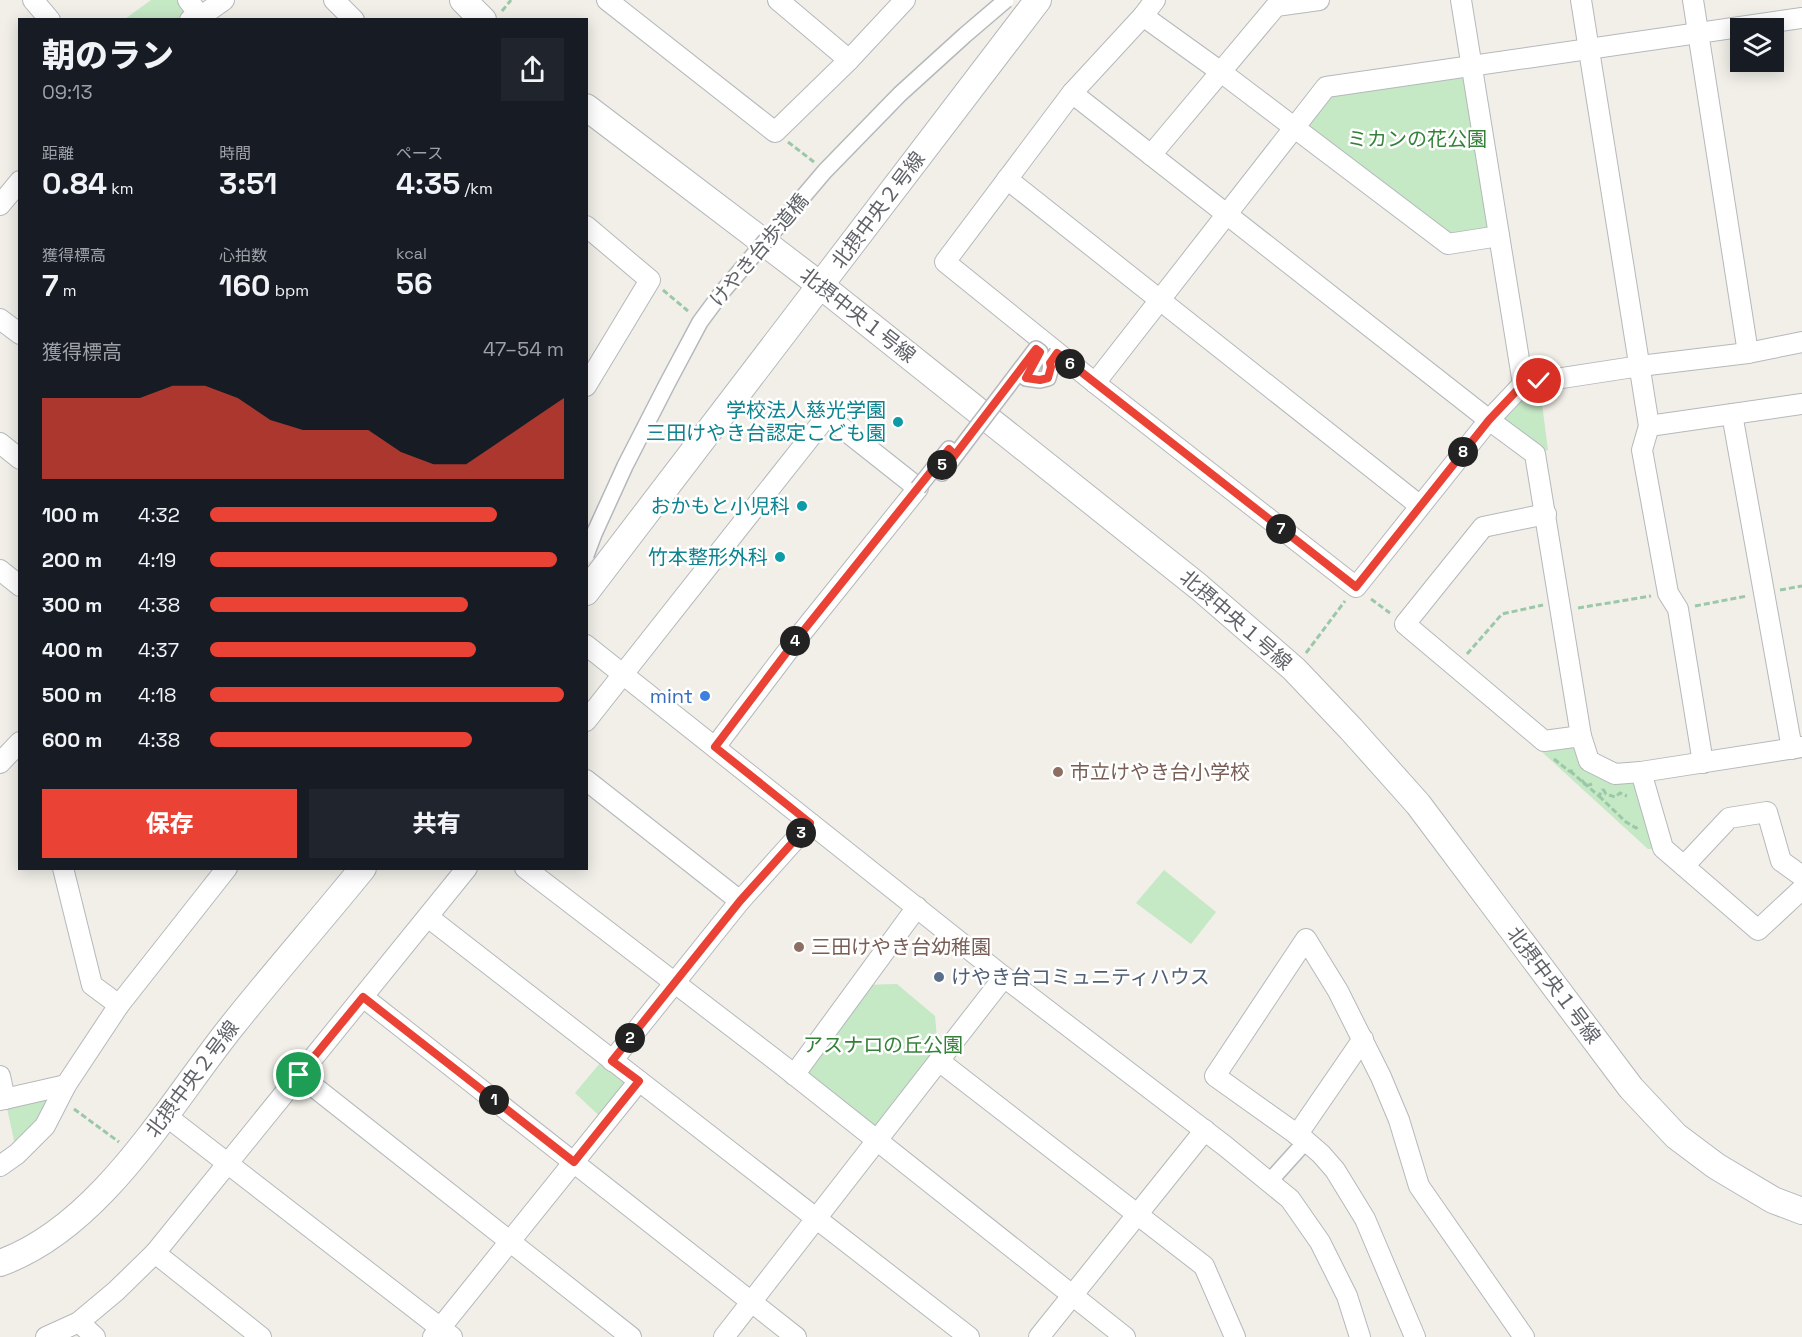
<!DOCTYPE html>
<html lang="ja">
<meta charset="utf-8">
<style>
:root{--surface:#171b24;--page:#20242c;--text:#f1f3f6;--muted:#9ea1a6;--accent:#ea4335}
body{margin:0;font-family:"Space Grotesk","Noto Sans JP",sans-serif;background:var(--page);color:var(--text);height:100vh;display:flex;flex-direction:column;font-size:22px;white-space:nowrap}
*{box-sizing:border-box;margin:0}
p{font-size:20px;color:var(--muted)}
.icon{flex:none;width:33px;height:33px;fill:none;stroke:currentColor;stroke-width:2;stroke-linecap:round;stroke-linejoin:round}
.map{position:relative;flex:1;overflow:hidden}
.details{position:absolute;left:18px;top:18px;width:570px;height:852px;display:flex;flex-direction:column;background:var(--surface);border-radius:0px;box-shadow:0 3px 15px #0003}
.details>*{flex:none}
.buttons{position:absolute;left:1730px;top:18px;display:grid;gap:12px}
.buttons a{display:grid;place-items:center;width:54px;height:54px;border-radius:0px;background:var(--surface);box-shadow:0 3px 15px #0003;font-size:30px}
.pin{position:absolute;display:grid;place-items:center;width:51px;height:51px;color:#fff;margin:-26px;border:3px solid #fff;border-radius:50%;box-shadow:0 2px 6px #0007}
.km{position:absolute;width:30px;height:30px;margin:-15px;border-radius:50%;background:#222;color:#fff;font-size:16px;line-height:30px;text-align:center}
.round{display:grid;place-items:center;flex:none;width:63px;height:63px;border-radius:0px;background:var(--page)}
.summary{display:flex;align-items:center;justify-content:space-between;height:102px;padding:0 24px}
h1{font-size:33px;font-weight:800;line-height:45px}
.stats{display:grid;grid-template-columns:repeat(3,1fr);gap:9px;height:102px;padding:6px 24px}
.stats div{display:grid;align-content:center}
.stats b{font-size:30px;font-weight:800}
.stats small{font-size:16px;font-weight:400}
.stats p{font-size:16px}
.chart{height:168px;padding:12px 24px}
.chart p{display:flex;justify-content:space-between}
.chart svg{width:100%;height:108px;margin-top:6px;fill:var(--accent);opacity:.7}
.action{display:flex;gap:12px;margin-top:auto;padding:12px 24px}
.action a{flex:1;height:69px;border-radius:0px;background:var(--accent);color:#fff;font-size:24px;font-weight:800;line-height:69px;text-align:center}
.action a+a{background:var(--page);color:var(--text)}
ul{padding:0 24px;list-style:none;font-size:20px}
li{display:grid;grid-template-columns:96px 72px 1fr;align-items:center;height:45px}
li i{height:15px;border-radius:8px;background:var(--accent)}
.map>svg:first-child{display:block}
.green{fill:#c5e8c5}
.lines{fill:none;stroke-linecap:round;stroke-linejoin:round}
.pedestrian-casing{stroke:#b5b8bc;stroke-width:18}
.minor-casing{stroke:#b5b8bc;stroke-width:22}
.tertiary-casing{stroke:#b5b8bc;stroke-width:28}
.path{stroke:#9cc7a9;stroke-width:3;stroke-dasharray:6 3;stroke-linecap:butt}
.pedestrian{stroke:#fff;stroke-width:15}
.minor{stroke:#fff;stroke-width:20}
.tertiary{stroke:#fff;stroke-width:26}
.pedestrian-bridge-casing{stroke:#b5b8bc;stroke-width:18;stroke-linecap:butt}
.pedestrian-bridge{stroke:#fff;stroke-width:15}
.route-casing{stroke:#fff;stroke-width:12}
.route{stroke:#ea4335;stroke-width:8}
.culture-dot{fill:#0f9aa8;stroke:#fff;stroke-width:2}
.shop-dot{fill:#3f7fe0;stroke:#fff;stroke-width:2}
.education-dot{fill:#8d6e63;stroke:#fff;stroke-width:2}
.service-dot{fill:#5c6f8a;stroke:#fff;stroke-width:2}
.labels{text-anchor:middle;stroke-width:5;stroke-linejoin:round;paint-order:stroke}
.park-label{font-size:20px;fill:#348238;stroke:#fff}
.street-label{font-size:20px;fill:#5f6368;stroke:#fff}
.culture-label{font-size:20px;fill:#0d838f;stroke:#fff;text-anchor:end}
.shop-label{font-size:20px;fill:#366cbe;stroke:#fff;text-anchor:end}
.education-label{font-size:20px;fill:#785e54;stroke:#fff;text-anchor:start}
.service-label{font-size:20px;fill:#4e5e75;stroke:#fff;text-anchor:start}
</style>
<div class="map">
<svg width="1802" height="1337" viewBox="0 0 1802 1337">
<rect width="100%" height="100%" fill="#f1efe8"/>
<g class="green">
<path d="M151,0H188L190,19H125Z"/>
<path d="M1471,65L1499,236L1448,244L1294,127L1326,87Z"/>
<path d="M1539,381L1548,450L1535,454L1489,420Z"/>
<path d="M1576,741L1585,762L1639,777L1658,849H1648L1542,752L1545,746Z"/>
<path d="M1164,870L1216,912L1191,944L1136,903Z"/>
<path d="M897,984L935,1016L939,1061L877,1140L794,1075L862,985Z"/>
<path d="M606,1056L630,1075L606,1122L575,1093Z"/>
<path d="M66,1085L17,1154L5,1099Z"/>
</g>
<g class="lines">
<g class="pedestrian-casing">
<path id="pedestrian" d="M1269,1182L1306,1141"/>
</g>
<g class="minor-casing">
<g id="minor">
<path d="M33,0L50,20"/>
<path d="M188,0L203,20"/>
<path d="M334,0L354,20"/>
<path d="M607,0L775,132L849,60L905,0"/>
<path d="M778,0L849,60"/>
<path d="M1155,0L1143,16L1072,93L945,262L1095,383L1356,587L1489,420L1523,384L1640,366L1748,353L1802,342"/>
<path d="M1461,0L1523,384"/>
<path d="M1581,0L1649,426L1642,450L1668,593L1678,609L1703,763"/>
<path d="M1693,0L1748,353"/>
<path d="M1143,16L1221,72L1448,244L1499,236"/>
<path d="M190,20L200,17L224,0"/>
<path d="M1072,93L1489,420L1535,454L1581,736"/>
<path d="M1151,155L1276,6L1319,0"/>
<path d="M1007,179L1419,505"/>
<path d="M0,205L20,181"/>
<path d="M586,226L650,280L586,386"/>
<path d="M0,319L20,334"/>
<path d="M1095,383L1326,87L1802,18"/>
<path d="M1732,414L1792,749"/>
<path d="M1649,426L1802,404"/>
<path d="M0,443L20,459"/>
<path d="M1546,514L1483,527L1405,624L1544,741L1581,736L1589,761L1615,774L1641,772L1663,848L1758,930L1802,889"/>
<path d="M0,570L20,586"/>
<path d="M586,645L1004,977"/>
<path d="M586,721L827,416L918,488L796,640L715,747"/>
<path d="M0,763L20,742"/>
<path d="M1641,772L1802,747"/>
<path d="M586,780L740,901"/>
<path d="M1684,866L1729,818L1767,812L1781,861L1802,876"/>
<path d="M63,868L92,985L119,1005"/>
<path d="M525,868L782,1065L1125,1337"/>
<path d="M428,917L969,1337"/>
<path d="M363,997L796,1337"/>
<path d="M612,1061L740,901L810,823"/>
<path d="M939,1061L1204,1266L1235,1337"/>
<path d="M299,1075L631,1337"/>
<path d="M794,1075L917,907"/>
<path d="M0,1076L5,1099"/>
<path d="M0,1100L66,1085"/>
<path d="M165,1115L452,1337"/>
<path d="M1297,1135L1363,1039"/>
<path d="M0,1166L17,1154L45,1126L66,1085L119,1005L227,868"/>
<path d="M155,1253L261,1337"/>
<path d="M79,1322L95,1337"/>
<path d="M46,1337L79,1322L116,1291L155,1253L467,868"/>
<path d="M433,1337L639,1081"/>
<path d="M724,1337L1004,977L1225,1146L1290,1199L1320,1242L1347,1296L1360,1337"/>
<path d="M1039,1337L1205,1130"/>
<path d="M1415,1337L1365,1219L1335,1170L1321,1154L1306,1141L1215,1076L1306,939L1338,991L1381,1077L1399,1120L1419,1186L1524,1337"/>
</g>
</g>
<g class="tertiary-casing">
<g id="tertiary">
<path d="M463,0L483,20"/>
<path d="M586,107L820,285L1199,587L1294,669L1351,729L1418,804L1631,1088L1676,1136L1716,1166L1773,1200L1802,1211"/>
<path d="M586,592L1038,0"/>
<path d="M0,1263C101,1227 168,1106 232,1026C275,972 320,921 363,868"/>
</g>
</g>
<g class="path">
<path d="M502,11L511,0"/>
<path d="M788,142L814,162"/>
<path d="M663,290L688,311"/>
<path d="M1780,590L1802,586"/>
<path d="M1371,599L1390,613"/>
<path d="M1695,606L1747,596"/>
<path d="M1578,608L1651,596"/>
<path d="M1306,653L1345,601"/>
<path d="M1467,654L1502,614L1543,605"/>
<path d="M1554,759L1569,771H1573"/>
<path d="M1570,771L1599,796L1603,789"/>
<path d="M1582,780L1586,786L1592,784"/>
<path d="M1603,789L1606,794L1615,797L1620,793L1627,796"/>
<path d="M1599,796L1626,822L1636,828L1638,827"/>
<path d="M74,1109L119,1142"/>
</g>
<use href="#pedestrian" class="pedestrian"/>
<use href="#minor" class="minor"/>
<use href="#tertiary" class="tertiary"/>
<g class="pedestrian-bridge-casing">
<g id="pedestrian-bridge">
<path d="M918,488L949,449L952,452L938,470L942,473L1036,349L1040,352L1026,378L1040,380L1048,378L1051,367L1050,363L1057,353"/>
<path d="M586,555L594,534L625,466L667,384L700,322L723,291L825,171L900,94L965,35L1006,0"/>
</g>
</g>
<use href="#pedestrian-bridge" class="pedestrian-bridge"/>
</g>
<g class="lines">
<g class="route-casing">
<path id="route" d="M299,1075L363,997L574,1162L639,1081L612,1061L740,901L810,823L715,747L796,640L949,449L952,452L938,470L942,472L1036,349L1040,352L1026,378L1040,380L1048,378L1051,367L1050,363L1057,353L1356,587L1489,420L1523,384L1539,381"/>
</g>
<use href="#route" class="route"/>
</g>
<g class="culture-dot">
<circle cx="898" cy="422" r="6"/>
<circle cx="802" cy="506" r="6"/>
<circle cx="780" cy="557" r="6"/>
</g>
<circle class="shop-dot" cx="705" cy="696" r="6"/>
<g class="education-dot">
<circle cx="1058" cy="772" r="6"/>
<circle cx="799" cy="947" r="6"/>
</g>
<circle class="service-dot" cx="939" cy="977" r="6"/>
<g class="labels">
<g class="park-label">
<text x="1417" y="146">ミカンの花公園</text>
<text x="883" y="1052">アスナロの丘公園</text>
</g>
<g class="street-label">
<text transform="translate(878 210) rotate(-53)" y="7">北摂中央２号線</text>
<text transform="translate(759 250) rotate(-50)" y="7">けやき台歩道橋</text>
<text transform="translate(858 315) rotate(38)" y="7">北摂中央１号線</text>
<text transform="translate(1236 620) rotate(41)" y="7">北摂中央１号線</text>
<text transform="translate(1554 985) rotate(53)" y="7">北摂中央１号線</text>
<text transform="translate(192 1079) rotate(-53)" y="7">北摂中央２号線</text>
</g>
<g class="culture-label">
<text x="886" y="417">学校法人慈光学園<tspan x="886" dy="23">三田けやき台認定こども園</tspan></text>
<text x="790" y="513">おかもと小児科</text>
<text x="768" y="564">竹本整形外科</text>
</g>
<g class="shop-label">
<text x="693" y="703">mint</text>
</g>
<g class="education-label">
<text x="1070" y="779">市立けやき台小学校</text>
<text x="811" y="954">三田けやき台幼稚園</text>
</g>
<g class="service-label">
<text x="951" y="984">けやき台コミュニティハウス</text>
</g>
</g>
</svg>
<div class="buttons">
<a><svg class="icon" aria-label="layers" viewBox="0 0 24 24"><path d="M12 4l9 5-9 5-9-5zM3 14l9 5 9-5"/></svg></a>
</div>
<div class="pin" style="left:299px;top:1075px;background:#1e9e55"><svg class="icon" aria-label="arrive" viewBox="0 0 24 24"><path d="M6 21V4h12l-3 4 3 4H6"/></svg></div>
<div class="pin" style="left:1539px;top:381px;background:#d93025"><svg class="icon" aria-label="check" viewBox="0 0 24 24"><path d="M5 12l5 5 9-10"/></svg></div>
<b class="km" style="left:494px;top:1100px">1</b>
<b class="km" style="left:630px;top:1038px">2</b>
<b class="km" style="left:801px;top:833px">3</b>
<b class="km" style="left:795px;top:641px">4</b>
<b class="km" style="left:942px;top:465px">5</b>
<b class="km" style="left:1070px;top:364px">6</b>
<b class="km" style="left:1281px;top:529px">7</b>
<b class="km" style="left:1463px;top:452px">8</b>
<section class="details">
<div class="summary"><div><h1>朝のラン</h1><p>09:13</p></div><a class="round"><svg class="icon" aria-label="share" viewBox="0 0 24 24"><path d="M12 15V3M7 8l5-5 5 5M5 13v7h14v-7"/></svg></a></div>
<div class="stats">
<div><p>距離</p><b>0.84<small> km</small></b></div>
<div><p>時間</p><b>3:51</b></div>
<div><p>ペース</p><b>4:35<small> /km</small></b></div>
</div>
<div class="stats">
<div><p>獲得標高</p><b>7<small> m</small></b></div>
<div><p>心拍数</p><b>160<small> bpm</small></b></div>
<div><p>kcal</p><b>56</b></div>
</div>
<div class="chart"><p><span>獲得標高</span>47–54 m</p>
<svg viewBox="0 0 160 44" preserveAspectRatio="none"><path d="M0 44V11L10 11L20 11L30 11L40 6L50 6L60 11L70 20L80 24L90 24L100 24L110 33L120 38L130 38L140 29L150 20L160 11V44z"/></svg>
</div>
<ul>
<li><b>100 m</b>4:32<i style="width:81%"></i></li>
<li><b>200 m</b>4:19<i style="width:98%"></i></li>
<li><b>300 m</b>4:38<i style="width:73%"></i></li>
<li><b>400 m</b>4:37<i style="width:75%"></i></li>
<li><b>500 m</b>4:18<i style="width:100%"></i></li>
<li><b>600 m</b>4:38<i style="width:74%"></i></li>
</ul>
<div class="action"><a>保存</a><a>共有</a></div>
</section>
</div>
